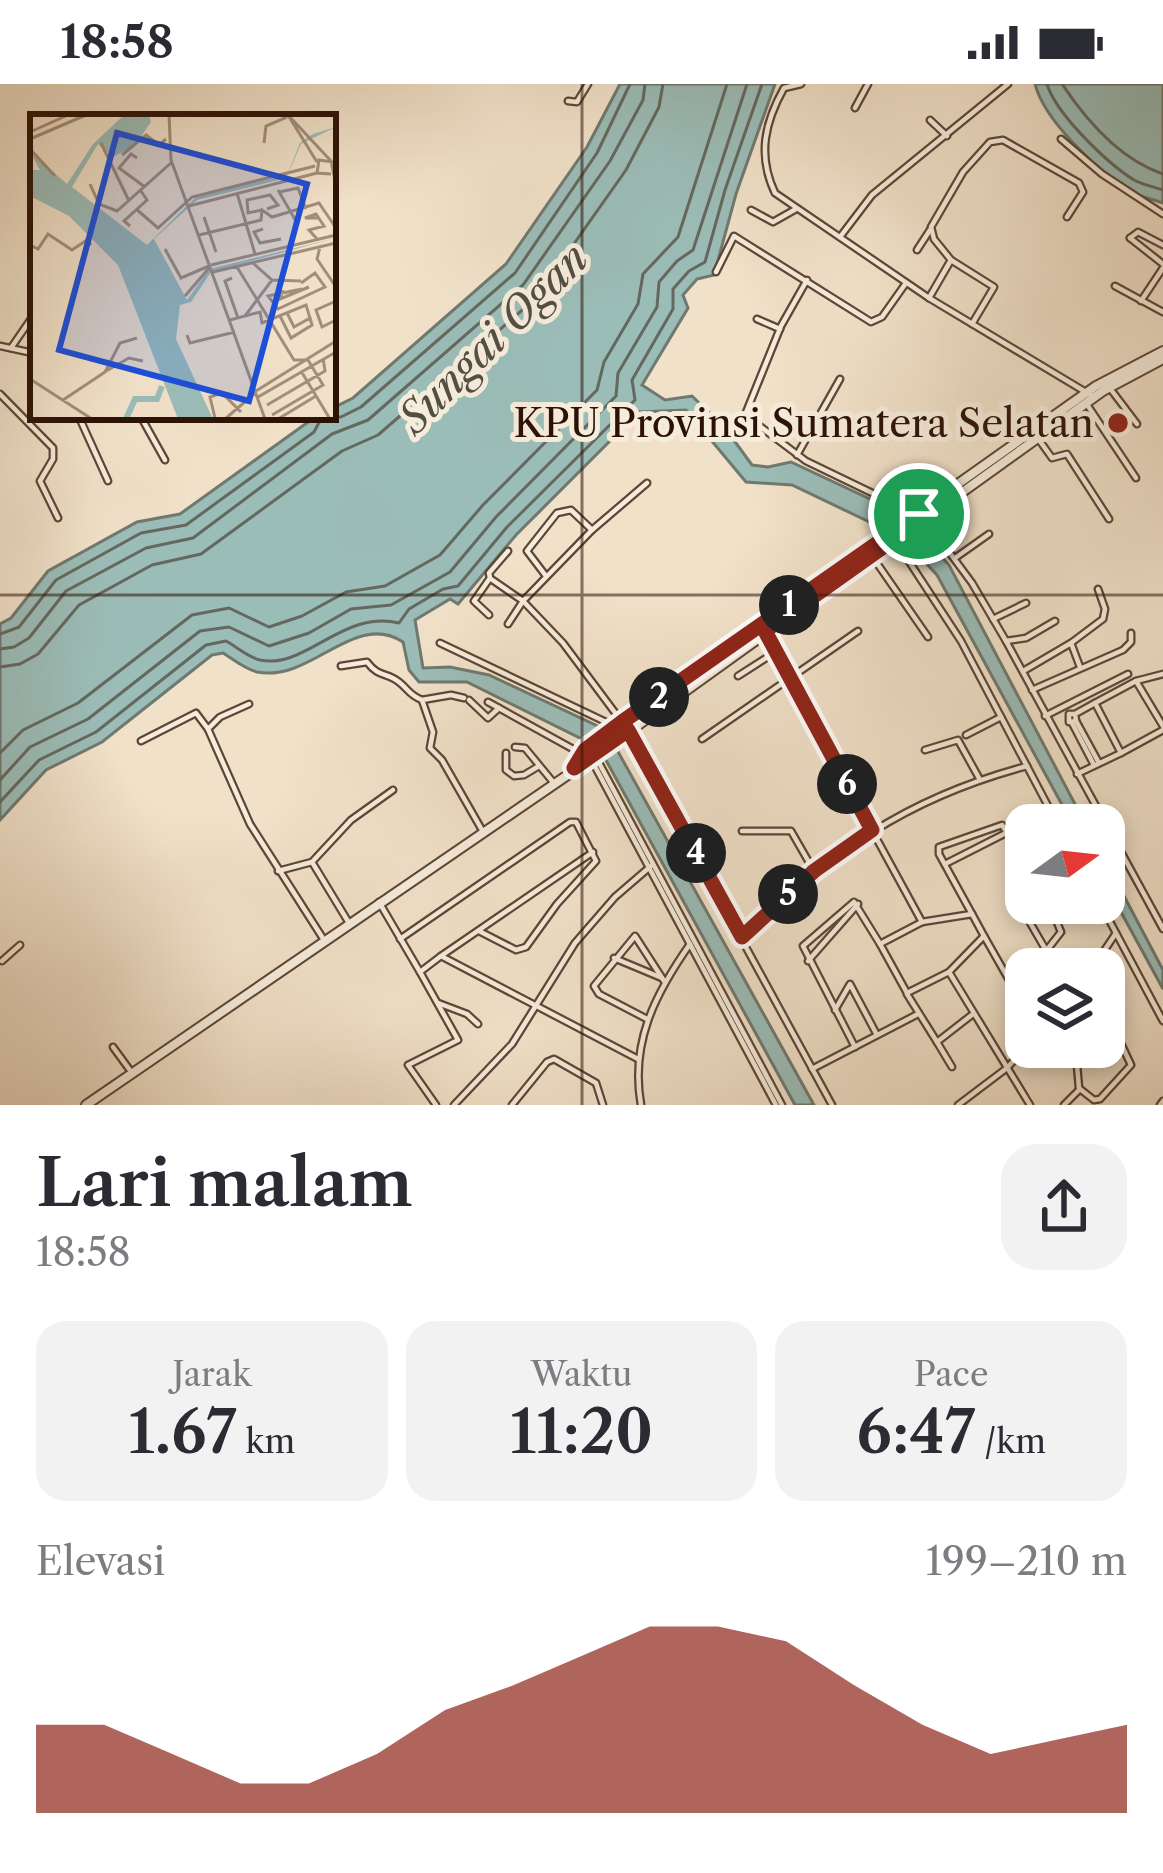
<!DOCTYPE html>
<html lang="id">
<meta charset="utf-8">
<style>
:root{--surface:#fff;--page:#f2f2f3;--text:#2b2b33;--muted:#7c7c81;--accent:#8f2418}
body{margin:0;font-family:"Libre Caslon Text",serif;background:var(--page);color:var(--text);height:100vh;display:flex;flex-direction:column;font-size:45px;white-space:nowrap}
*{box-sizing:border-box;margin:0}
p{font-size:39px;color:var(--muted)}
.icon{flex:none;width:66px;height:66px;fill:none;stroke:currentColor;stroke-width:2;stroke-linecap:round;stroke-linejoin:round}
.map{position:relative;height:1021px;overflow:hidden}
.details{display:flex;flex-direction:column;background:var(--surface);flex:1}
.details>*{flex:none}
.needle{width:78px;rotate:75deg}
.controls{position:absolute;left:1005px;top:720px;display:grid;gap:24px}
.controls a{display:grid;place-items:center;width:120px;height:120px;border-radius:24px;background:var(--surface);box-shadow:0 6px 18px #0003;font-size:60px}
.pin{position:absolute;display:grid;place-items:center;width:102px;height:102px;color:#fff;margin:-51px;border:6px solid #fff;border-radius:50%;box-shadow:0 3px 12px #0007}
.km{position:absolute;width:60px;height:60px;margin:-30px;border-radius:50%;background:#222;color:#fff;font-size:33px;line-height:60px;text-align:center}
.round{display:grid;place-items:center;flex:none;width:126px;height:126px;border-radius:36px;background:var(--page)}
.headline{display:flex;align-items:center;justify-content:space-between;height:204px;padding:0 36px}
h1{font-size:66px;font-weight:600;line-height:90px}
.stats{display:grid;grid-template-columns:repeat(3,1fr);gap:18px;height:204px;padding:12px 36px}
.stats div{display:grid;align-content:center;border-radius:30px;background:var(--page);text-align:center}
.stats b{font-size:60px;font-weight:600}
.stats small{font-size:33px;font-weight:400}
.stats p{font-size:33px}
.chart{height:336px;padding:24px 36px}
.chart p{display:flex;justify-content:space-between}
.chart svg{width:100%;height:216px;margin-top:12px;fill:var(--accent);opacity:.7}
.status{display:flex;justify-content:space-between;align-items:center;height:84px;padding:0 60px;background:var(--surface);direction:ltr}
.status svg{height:33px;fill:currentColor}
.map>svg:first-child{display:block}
.water{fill:#9bbdb8;stroke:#6f7970;stroke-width:3}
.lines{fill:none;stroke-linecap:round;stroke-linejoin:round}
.shore{stroke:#64685e;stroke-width:3}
.minor-casing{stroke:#5d4636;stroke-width:9}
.tertiary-casing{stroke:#5d4636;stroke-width:12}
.minor{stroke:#f6ecdc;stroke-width:4.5}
.tertiary{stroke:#f6ecdc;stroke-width:8}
.route-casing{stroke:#fff;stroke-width:24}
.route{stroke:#8f2418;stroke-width:15}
.grid{fill:none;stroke:#2c1205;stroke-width:3;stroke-opacity:0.55}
.poi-dot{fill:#8f2418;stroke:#f6ecdc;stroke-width:4.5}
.labels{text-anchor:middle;stroke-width:10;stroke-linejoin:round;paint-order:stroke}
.poi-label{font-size:39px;fill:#2c1205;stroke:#f6ecdc;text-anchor:end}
.water-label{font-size:42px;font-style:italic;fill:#534e44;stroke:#f6ecdc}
.inset-river{fill:none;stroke:#9bbdb8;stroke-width:6}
.inset-road{fill:none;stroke:#a28e7b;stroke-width:3}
.view{fill:#1d4ed8;fill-opacity:0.15;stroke:#1d4ed8;stroke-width:6}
.inset-edge{fill:none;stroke:#2c1205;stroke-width:6}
</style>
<div class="status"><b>18:58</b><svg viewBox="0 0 49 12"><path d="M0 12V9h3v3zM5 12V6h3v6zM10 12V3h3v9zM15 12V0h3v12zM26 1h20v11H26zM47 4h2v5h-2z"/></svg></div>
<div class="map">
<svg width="1163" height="1021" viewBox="0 0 1163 1021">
<rect width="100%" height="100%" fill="#f1e1c9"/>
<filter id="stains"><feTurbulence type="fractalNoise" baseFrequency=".00167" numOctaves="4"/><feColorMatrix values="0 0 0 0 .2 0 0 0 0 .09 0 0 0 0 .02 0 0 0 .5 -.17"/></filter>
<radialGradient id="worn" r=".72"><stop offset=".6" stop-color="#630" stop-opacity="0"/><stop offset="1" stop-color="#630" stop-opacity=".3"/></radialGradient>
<g class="water">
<path d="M620,0H775L736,110L714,191L697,195L683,211L688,224L642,301L665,316L692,312L725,344L752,381L768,383L791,378L902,430L949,481L1086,741H1073L937,491L906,458L880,443L792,401L746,398L686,326L639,328L516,451L458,520L450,515L415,536L423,584L450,583L489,591L606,646L814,1021H795L596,658L582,655L467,598H419L409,586L403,558C354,526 311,599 257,588C245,585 234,576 223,569L212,571L102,658L46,686L0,736V540L11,534L48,487L137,438L180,430L315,333H333V324L353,314L506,180L587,63Z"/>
<path d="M1035,0H1163V119C1152,115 1137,112 1127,106C1096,85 1044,36 1035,0Z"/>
<path d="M1104,774L1163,886V905L1104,797Z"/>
</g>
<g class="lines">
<g class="shore">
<path d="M1047,0C1056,30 1107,79 1134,96C1143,101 1154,103 1163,106"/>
<path d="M1062,0C1086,36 1121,76 1163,90"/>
<path d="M330,333H341L361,323L515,189L597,69L630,0"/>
<path d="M0,550L19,543L56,496L141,449L186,441L314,348L322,333"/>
<path d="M0,565L14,563L29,554L66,507L146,464L193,454L332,350L368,336L523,201L610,77L643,16L645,0"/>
<path d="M0,583L20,580L38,570L79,521L152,481L201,470L342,367L378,351L535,215L626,86L659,23L663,0"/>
<path d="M0,669L23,646L78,619L192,531L229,524L269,543L302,532L346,508L385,502L440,471L483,421L597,306L604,278L638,220L643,190L678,153L727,0"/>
<path d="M0,696L30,663L88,635L200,547L229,543L269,562L309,549L351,525L391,521L450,488L496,433L616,312L618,289L657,223L659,198L677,177L693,166L747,0"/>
<path d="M0,718L39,676L96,648L206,561L226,557C237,563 248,573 260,576C305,586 343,525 399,539L409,525L443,505L458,502L507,443L635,316L632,296L673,225V205L689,187L705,178L725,106L762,0"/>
</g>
<g class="minor-casing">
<g id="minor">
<path d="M801,0L784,4C765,38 757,71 775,109L929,214L1094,313"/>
<path d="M568,17L577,18L588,0"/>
<path d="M855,24L868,0"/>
<path d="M930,36L947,52"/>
<path d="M1061,55L1102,90L1163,130"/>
<path d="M751,126L773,138L796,125"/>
<path d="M840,153L872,111L1008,0"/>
<path d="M1130,154L1163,180"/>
<path d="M1130,154L1138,148L1163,161"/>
<path d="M917,166L930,146"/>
<path d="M951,176L994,203L972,240"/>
<path d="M716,188L734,152L871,238L882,233L906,199"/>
<path d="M807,196L781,242L745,331L806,377L924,434L972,499L1006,557L1163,845"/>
<path d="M1115,202L1163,228"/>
<path d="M929,214L951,176L934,155L931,143L963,88L990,58L1003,56L1079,99L1083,108L1067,133"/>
<path d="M1141,217L1163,184"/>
<path d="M757,235L780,245"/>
<path d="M0,262L33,269"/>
<path d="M11,264L33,232"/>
<path d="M1109,303L1137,340"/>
<path d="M0,310L53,364V375L40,397L58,434"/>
<path d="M1086,319L1136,394"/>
<path d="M79,333L108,397"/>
<path d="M141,333L165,376"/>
<path d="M1037,353L1052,374L1067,370L1109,435"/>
<path d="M797,371L840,295"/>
<path d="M895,456L961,557L1058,741"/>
<path d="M872,472L928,553"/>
<path d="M955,474L989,450"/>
<path d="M546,492L527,467L557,429L571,426L592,446"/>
<path d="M491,495L523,517L508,540"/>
<path d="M489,531L474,517L490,494L489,489L508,467"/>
<path d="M993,535L1026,519"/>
<path d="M760,541L922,838L972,830L984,852L949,888L1030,1021"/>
<path d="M1006,557L1026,554L1055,537"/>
<path d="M440,559L608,639L620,636"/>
<path d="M1071,559L1103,535L1105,525L1098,505"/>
<path d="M341,582L367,578C379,594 387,588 399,598C409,606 409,611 422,616"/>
<path d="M1025,586L1071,559L1080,583"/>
<path d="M738,592L777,567"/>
<path d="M1136,597L1163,642"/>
<path d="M1032,606L1123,566L1131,558V549"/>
<path d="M464,614L451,611L422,616L433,648L430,664L442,676L482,746"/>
<path d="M469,616L488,634L499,624"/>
<path d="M488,618L582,670"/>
<path d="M1095,619L1136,597L1163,590"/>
<path d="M249,620L220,633L208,645L250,740L324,856"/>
<path d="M1075,630H1069V638L1076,637L1075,630L1095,619L1121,669L1077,690"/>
<path d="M1045,632L1128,590"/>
<path d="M1076,637L1099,679"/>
<path d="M622,638L563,559L523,517L592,446L647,399"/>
<path d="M1072,639L1094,681"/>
<path d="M628,647L832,1021"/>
<path d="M966,651L1001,633"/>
<path d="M702,655L858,547"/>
<path d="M141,657L196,629L208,645"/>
<path d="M590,662L782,1021"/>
<path d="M515,663L525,664L553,698"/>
<path d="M925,666L958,656L979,694"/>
<path d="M506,669V686L514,692L524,691L539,682"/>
<path d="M1121,669L1163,646"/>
<path d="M592,677L776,1021"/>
<path d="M742,747H791L814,787"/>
<path d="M312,778L349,839"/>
<path d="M945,780L1008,748"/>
<path d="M278,787L312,778L351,736L393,706"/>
<path d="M1026,789L1013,796L1010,804L1047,868"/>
<path d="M379,818L420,888L441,872L638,975"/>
<path d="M1100,819L1163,937"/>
<path d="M972,830L939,770V763L1002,741L1026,779"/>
<path d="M922,838L880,860L907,909L949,888"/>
<path d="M743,852C835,767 903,715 1027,682"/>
<path d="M984,852L1013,903H1019L1026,893"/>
<path d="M400,855L570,738H576L596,777L557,820L526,863L516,866L479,847"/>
<path d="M441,872L593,768"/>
<path d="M614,874L662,894"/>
<path d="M2,877L20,861"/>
<path d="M808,877L858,820"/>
<path d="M1032,885L1061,848L1049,819"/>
<path d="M1092,885L1116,849"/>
<path d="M420,888L458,956L408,981L436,1021"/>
<path d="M907,910L937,958L973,930"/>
<path d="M438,919L467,930L478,940"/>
<path d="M835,926L850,900L877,951"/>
<path d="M647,935L599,910L594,902L635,852L664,897"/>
<path d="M1104,953L1114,943"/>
<path d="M937,958L952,983"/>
<path d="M113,963L132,989"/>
<path d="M855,963L803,862L854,818L880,860"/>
<path d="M812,985L918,930"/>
<path d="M1079,1004L1077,981L1094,963"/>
<path d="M454,1021L512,960L575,859L615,813L651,782"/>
<path d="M512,1021L547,978L554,975L596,999L603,1021"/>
<path d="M641,1021C630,959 655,910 690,860"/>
<path d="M958,1021L1007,984L1026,963"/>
<path d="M1064,1021L1080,1005L1094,1016L1100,1015L1131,981L1104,923"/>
<path d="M1160,1021L1163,1017"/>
</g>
</g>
<g class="tertiary-casing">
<g id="tertiary">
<path d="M575,682L585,666L622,638L1096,302L1163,267"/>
<path d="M86,1021L591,675L1103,307L1163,275"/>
</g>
</g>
<use href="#minor" class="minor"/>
<use href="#tertiary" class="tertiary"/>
</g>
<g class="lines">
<g class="route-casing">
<path id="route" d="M919,430L924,434L765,547L872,746L814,787L742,853L628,646L574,684L585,666L622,638Z"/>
</g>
<use href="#route" class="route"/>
</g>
<path class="grid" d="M582,0V1021M0,511H1163"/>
<circle class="poi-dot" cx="1118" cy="339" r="12"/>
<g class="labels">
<g class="poi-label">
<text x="1094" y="353">KPU Provinsi Sumatera Selatan</text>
</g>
<g class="water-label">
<text transform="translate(493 254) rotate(-45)" y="15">Sungai Ogan</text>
</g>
</g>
<g transform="translate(30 30)">
<rect width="306" height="306" fill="#f1e1c9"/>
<path d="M94,1H119L121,8L105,31L83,43L68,30L42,73L117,131L166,83L257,61L270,29L283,20L306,13L271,30L256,64L167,86L124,125L157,186L179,155L306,124L181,158L161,188L150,191L146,225L183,305H148L88,151L39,102L0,82V56H10L0,38L37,70L63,30Z" fill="#9bbdb8"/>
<path class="inset-river" d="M96,305L105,285H127L132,272"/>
<path class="inset-road" d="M139,1L141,46L235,305M258,1L287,48M258,1L301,47L306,71M0,18L38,1M0,25L56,1M71,29L99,87M234,29L236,12L257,3M0,35L25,62M92,41L116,21L129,31L136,25M107,44L101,40L89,54L115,73M301,60L287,59L289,46L303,48L306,68M60,70L69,90L87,97L142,48M248,76L267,109M249,78L268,74L276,95M207,79L225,140M159,92L287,59M106,95L128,114L162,83L285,52M232,96L218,99L217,86L240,81L248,91L237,95M174,103L186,138M100,112L94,107L117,86L111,77M233,115L224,118L230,129L251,125M169,121L231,106L232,96L242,103L289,89L306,114M287,125L279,116L294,112L286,100L275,104H289M0,131L8,135L18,120L42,136L57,126L61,131M290,133L287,145L306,173M135,135L151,164L179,152M223,149L242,166L271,167M181,151L306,121M207,153L264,246H278L293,271L242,301M183,158L306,129M202,164L195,167L208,204M271,169L285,159L295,173L248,195L238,182L272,175M253,176L250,185L279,173M155,182L179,154M306,187L286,196L292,213L306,206M215,202L230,198L232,209L276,191L280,204L264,213L257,199M250,202L261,224L282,211L280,204M200,206L215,202L242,166M157,221L160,229L205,218M76,257L99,244L113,247M271,257L300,305M0,265L62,305M226,277L306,227M228,283L306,238M33,286L75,258L90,229L107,224M237,291L295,257L293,244M185,304L180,283L192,279L211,298M195,305L225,279M248,305L286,282"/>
<path class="view" d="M87,19L277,70L219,287L29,236Z"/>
<rect width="306" height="306" class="inset-edge"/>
</g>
<rect width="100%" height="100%" filter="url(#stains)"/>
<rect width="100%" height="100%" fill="url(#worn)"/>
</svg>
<div class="controls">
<a><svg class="needle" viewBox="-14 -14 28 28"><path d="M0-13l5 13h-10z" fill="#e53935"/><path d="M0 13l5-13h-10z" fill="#7c7c81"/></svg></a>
<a><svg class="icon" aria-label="layers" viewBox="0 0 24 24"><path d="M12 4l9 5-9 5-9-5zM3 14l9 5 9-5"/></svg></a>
</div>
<div class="pin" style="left:919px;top:430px;background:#1e9e55"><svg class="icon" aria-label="arrive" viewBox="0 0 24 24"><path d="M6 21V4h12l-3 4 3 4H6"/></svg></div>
<b class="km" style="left:789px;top:521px">1</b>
<b class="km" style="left:659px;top:613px">2</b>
<b class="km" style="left:696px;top:769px">4</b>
<b class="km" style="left:788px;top:810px">5</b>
<b class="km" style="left:847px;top:700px">6</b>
</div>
<section class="details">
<div class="headline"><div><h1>Lari malam</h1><p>18:58</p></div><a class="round"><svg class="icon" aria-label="share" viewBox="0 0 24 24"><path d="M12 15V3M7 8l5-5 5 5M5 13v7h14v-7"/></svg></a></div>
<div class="stats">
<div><p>Jarak</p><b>1.67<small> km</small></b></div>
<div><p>Waktu</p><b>11:20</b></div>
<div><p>Pace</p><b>6:47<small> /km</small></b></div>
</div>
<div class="chart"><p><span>Elevasi</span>199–210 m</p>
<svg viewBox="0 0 160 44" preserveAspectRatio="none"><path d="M0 44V26L10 26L20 32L30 38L40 38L50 32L60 23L70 18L80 12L90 6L100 6L110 9L120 18L130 26L140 32L150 29L160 26V44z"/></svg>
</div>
</section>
